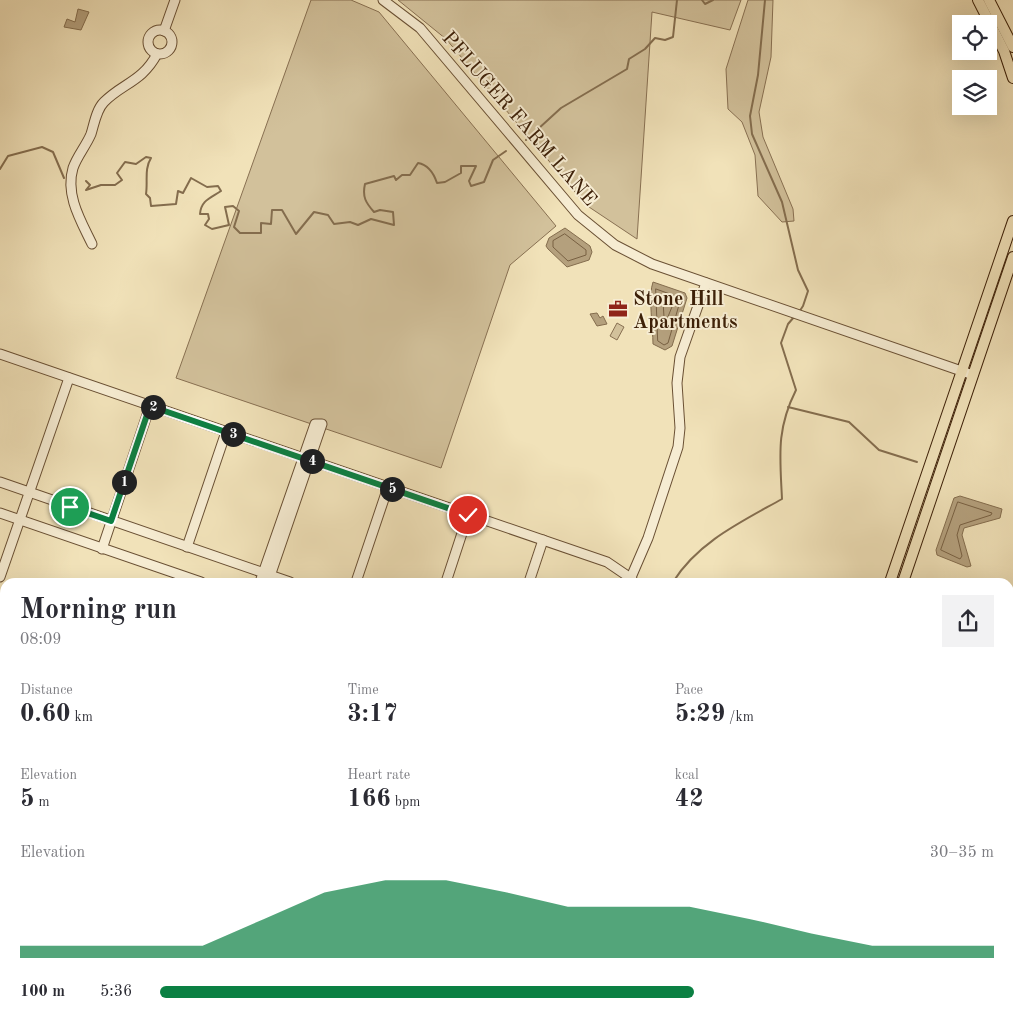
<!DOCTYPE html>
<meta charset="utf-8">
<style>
:root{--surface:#fff;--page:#f2f2f3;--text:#2b2b33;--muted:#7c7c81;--accent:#0b8043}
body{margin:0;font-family:"Old Standard TT",serif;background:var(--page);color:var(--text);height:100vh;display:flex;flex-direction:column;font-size:19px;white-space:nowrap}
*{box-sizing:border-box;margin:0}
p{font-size:16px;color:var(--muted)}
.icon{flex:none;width:28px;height:28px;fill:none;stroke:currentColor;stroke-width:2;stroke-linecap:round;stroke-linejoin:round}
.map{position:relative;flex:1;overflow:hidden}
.drawer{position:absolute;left:0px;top:578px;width:1014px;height:442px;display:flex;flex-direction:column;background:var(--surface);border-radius:15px 15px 0 0;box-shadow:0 5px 20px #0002}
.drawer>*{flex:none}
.buttons{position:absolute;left:952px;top:15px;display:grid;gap:10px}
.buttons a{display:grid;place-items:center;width:45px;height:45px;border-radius:0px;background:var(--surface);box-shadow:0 5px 20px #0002;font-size:25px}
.pin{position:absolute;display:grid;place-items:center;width:42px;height:42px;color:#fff;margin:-21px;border:2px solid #fff;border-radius:50%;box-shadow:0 1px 5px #0007}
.km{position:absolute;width:25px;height:25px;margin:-12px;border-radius:50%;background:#222;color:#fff;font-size:14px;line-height:25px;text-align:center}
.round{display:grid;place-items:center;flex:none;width:52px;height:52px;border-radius:0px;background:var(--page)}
.summary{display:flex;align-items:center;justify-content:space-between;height:85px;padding:0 20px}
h1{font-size:28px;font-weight:600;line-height:38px}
.figures{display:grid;grid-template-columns:repeat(3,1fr);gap:8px;height:85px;padding:5px 20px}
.figures div{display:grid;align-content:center}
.figures b{font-size:25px;font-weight:600}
.figures small{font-size:14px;font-weight:400}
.figures p{font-size:14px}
.chart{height:140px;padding:10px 20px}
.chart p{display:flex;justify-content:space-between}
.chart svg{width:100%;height:90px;margin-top:5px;fill:var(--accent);opacity:.7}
ul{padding:0 20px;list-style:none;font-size:16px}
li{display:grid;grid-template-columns:80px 60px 1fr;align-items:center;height:38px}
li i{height:12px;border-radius:6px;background:var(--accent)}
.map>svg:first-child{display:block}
.green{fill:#d2c19b;stroke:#887052}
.water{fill:#b4a07d;stroke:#846d4e}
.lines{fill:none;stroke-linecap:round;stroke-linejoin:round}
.shore{stroke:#786042;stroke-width:1}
.stream{stroke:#846d4e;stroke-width:2}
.minor-casing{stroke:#6a5034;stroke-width:11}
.major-casing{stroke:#3d2008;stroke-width:12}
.minor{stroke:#f6ecd2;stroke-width:9}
.major{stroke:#f1e2b9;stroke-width:10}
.route-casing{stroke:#fff;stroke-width:10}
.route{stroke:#0b8043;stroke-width:6}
.labels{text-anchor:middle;stroke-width:4;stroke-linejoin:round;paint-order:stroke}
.street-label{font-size:20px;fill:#3d2008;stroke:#f6ecd2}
.poi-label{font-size:20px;font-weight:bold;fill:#3d2008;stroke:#f6ecd2;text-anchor:start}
</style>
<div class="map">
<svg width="1013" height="1020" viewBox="0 0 1013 1020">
<rect width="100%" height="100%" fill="#f1e2b9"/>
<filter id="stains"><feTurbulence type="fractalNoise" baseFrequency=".004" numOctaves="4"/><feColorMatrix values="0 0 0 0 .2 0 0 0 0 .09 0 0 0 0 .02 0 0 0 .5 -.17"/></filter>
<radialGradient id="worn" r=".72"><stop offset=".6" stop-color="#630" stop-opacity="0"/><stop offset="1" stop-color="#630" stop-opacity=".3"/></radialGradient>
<g class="green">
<path d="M311,0H351L379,12L556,226L510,265L441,468L176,378Z"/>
<path d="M398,0H741L730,30L652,12L637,239L586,205L446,39Z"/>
<path d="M748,0H773L771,57L759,112L763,137L793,209L794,221L782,222L758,196L755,155L742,122L728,109L726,69Z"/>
<path d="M617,323L624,327L617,340L610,336Z"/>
<path d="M0,931L5,932V1015H335L331,1020H0Z"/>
<path d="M447,1015H502L492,1020H437Z"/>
<path d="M646,1015H730L728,1020H644Z"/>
<path d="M767,1015H883L897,1020H765Z"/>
</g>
<g class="water">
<path d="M78,9L89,12L81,30L64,27L67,19L75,22Z"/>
<path d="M565,228L590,246L592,252L589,260L567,267L548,249L546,246L549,238Z"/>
<path d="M653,282L685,293L687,298L672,346L665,350L653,344C653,329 648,295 653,282Z"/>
<path d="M597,313L600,318L603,316L607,324L597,326L590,314Z"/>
<path d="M960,496L1002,509L1000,518L964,528L962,535L971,566L967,567L937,555L936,550L954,498Z"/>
</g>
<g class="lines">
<g class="shore">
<path d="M565,234L586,250V255L568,261L553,247V241Z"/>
<path d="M656,289L681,298L668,343L664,345L658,341Z"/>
<path d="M666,298L674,302L667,319L664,317L663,301Z"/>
<path d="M958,502L992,513L991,515L960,525L957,535L962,556L960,559L941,550Z"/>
</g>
<g class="stream">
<path d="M702,0L705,4L713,0"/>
<path d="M765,0L758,75L750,116L752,134L782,202L798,270L808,291L803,306L799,312"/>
<path d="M526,140L561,108L627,69L629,59L645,49L655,38L665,40L673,37L677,0"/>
<path d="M0,169L8,156L42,147L53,152L64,178"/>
<path d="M86,181L90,185L86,190L101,185H115L122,180L117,173L125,162L136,164L146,157L151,158C144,169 148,182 146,194L150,198L151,206L176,204L178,191L183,193L191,178L207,187L218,186L221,191C211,198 201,200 200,214H208L209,219L205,225L212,229L229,225L225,207L233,206L239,211L234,227L240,233H261V223L271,224L272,210H282L296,234L314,212L328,215L334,224L350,222L358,225L371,219L394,225L393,212L380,210L374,212C366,203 362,197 365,184L394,176L396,180L402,175H410L418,163C429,165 434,174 437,183L445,182L461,173V166H476L469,181L471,186L484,182L493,160L506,151"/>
<path d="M788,407L849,422L879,450L917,462"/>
<path d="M673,582C698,542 741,522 782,499C780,456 776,430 796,390L781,343L788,324L794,317"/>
<path d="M289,1020L301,1015"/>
</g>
<g class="minor-casing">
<g id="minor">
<path d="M383,0L420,28L578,215L615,245L652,264L973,375"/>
<circle cx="160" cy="42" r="12"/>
<path d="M164,31L175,0"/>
<path d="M92,244C81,221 65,195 73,168C77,156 86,146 91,134C94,125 96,110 104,102C123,83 142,82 157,54"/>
<path d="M0,354L607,562L632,579"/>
<path d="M0,482L290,582"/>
<path d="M0,513L201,582"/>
<path d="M187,547L226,432"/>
<path d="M102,549L150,406"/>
<path d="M0,577L69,378"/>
<path d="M260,582L315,424H322L268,582"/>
<path d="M356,582L388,487"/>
<path d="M446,582L468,515"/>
<path d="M529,582L543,540"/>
<path d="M629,582L648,538L678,447L680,428L677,383L680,357L706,283"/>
<path d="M0,600L5,601"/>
<path d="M0,686L5,688"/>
<path d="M1009,800L1013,799"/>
<path d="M0,830L5,816"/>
<path d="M0,927L5,928"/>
<path d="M589,1015L590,1020"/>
<path d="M616,1015L626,1020"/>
<path d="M510,1020L520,1015"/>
</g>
</g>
<g class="major-casing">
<g id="major">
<path d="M978,0L1004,51L1013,78"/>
<path d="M989,0L1013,47"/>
<path d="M890,582L1013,221"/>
<path d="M903,582L1013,257"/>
<path d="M742,1020L744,1015"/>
<path d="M754,1020L756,1015"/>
</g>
</g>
<use href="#minor" class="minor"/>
<use href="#major" class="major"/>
</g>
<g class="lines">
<g class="route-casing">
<path id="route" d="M70,507L111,521L150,406L468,515"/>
</g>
<use href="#route" class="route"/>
</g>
<defs>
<g id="office-bare" transform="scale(1.5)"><path d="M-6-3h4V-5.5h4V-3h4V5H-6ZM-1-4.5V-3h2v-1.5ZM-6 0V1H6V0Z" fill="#8f2418" stroke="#f6ecd2" stroke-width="2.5" paint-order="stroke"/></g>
</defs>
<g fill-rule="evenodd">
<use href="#office-bare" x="618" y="309"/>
</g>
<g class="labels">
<g class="street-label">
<text transform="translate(520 118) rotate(49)" y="7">PFLUGER FARM LANE</text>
</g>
<g class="poi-label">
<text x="633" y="305">Stone Hill<tspan x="633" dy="23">Apartments</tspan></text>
</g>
</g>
<rect width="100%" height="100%" filter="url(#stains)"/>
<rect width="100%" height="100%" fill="url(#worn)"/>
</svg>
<div class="buttons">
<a><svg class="icon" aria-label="locate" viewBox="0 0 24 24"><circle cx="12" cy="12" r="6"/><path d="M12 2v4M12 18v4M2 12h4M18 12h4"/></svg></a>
<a><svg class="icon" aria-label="layers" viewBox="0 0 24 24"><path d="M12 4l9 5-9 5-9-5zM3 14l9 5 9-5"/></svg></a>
</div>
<div class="pin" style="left:70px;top:507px;background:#1e9e55"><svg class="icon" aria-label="arrive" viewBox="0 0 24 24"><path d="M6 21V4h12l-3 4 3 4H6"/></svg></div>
<div class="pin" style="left:468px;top:515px;background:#d93025"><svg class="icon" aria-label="check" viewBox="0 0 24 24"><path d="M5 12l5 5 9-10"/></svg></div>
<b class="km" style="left:124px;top:482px">1</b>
<b class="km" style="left:153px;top:407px">2</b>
<b class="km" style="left:233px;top:434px">3</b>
<b class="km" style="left:312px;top:461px">4</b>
<b class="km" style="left:392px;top:489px">5</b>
<section class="drawer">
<div class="summary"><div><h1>Morning run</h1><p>08:09</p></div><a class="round"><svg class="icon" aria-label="share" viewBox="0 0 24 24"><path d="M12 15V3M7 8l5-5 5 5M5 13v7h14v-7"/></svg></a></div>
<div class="figures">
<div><p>Distance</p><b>0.60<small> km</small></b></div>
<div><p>Time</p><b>3:17</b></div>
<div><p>Pace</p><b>5:29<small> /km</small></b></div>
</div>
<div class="figures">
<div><p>Elevation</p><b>5<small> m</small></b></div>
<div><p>Heart rate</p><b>166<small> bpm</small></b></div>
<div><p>kcal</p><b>42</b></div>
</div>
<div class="chart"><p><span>Elevation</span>30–35 m</p>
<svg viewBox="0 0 160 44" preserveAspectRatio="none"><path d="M0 44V38L10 38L20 38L30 38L40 25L50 12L60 6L70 6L80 12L90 19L100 19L110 19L120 25L130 32L140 38L150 38L160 38V44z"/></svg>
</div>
<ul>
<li><b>100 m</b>5:36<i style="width:64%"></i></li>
</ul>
</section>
</div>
